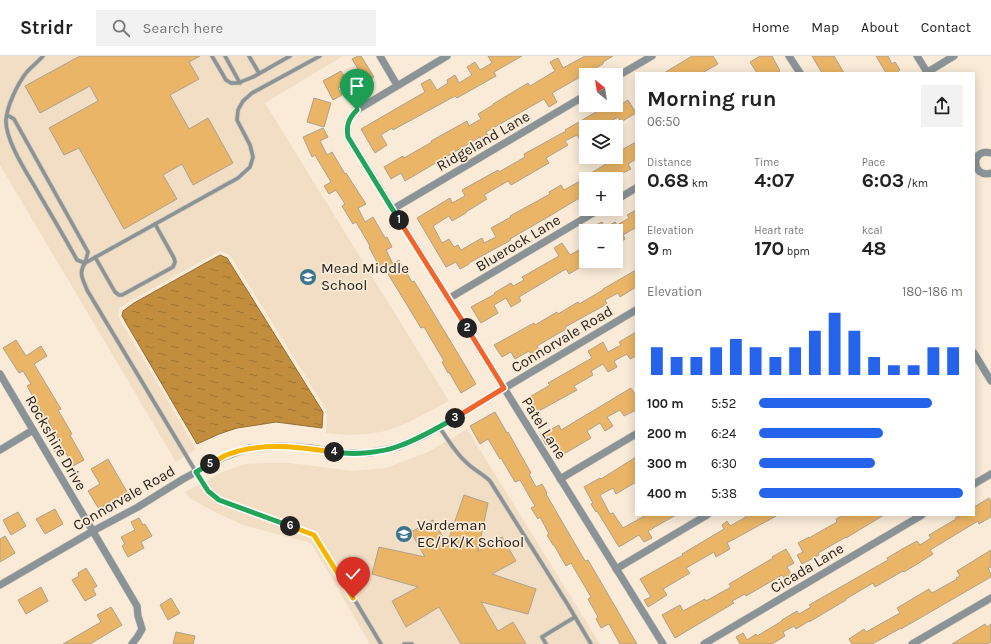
<!DOCTYPE html>
<meta charset="utf-8">
<style>
:root{--surface:#fff;--page:#f2f2f2;--text:#222;--muted:#767676;--line:#e0e0e0;--accent:#2563eb}
body{margin:0;font-family:Karla,sans-serif;background:var(--page);color:var(--text);height:100vh;display:flex;flex-direction:column;font-size:15px;white-space:nowrap}
*{box-sizing:border-box;margin:0}
p{font-size:13px;color:var(--muted)}
.icon{flex:none;width:22px;height:22px;fill:none;stroke:currentColor;stroke-width:2;stroke-linecap:round;stroke-linejoin:round}
.map{position:relative;flex:1;overflow:hidden}
.panel{position:absolute;left:635px;top:16px;width:340px;height:444px;display:flex;flex-direction:column;background:var(--surface);border-radius:0px;box-shadow:0 2px 10px #0003}
.panel>*{flex:none}
.needle{width:26px;rotate:330deg}
.buttons{position:absolute;left:579px;top:12px;display:grid;gap:8px}
.buttons a{display:grid;place-items:center;width:44px;height:44px;border-radius:0px;background:var(--surface);box-shadow:0 2px 10px #0003;font-size:20px}
.pin{position:absolute;display:grid;place-items:center;width:34px;height:34px;color:#fff;margin:-41px -17px;border-radius:50% 50% 50% 0;rotate:-45deg;box-shadow:0 0 4px #0007}
.pin .icon{rotate:45deg}
.km{position:absolute;width:20px;height:20px;margin:-10px;border-radius:50%;background:#222;color:#fff;font-size:11px;line-height:20px;text-align:center}
.round{display:grid;place-items:center;flex:none;width:42px;height:42px;border-radius:0px;background:var(--page)}
.headline{display:flex;align-items:center;justify-content:space-between;height:68px;padding:0 12px}
h1{font-size:22px;font-weight:700;line-height:30px}
.figures{display:grid;grid-template-columns:repeat(3,1fr);gap:6px;height:68px;padding:4px 12px}
.figures div{display:grid;align-content:center}
.figures b{font-size:20px;font-weight:700}
.figures small{font-size:11px;font-weight:400}
.figures p{font-size:11px}
.chart{height:112px;padding:8px 12px}
.chart p{display:flex;justify-content:space-between}
.chart svg{width:100%;height:72px;margin-top:4px;stroke:var(--accent);stroke-width:6}
ul{padding:0 12px;list-style:none;font-size:13px}
li{display:grid;grid-template-columns:64px 48px 1fr;align-items:center;height:30px}
li i{height:10px;border-radius:5px;background:var(--accent)}
header{display:flex;align-items:center;gap:24px;box-sizing:border-box;height:56px;padding:0 20px;background:var(--surface);border-bottom:1px solid var(--line)}
header strong{font-size:19px}
nav{display:flex;gap:22px;margin-inline-start:auto;font-size:14px}
.search{width:280px;height:36px;background:var(--page);display:flex;align-items:center;gap:10px;box-sizing:border-box;padding:0 14px;border-radius:0px;color:var(--muted);font-size:15px}
.map>svg:first-child{display:block}
.built{fill:#f1dec4}
.water{fill:url(#water-ripples);stroke:#946e34}
.building{fill:#eab566;stroke:#afa18f}
.lines{fill:none;stroke-linecap:round;stroke-linejoin:round}
.lane-casing{stroke:#d4c7b6;stroke-width:5}
.street-casing{stroke:#d4c7b6;stroke-width:8}
.lane{stroke:#899398;stroke-width:3.5}
.street{stroke:#899398;stroke-width:7}
.split-1-casing{stroke:#fff;stroke-width:8}
.split-2-casing{stroke:#fff;stroke-width:8}
.split-3-casing{stroke:#fff;stroke-width:8}
.split-4-casing{stroke:#fff;stroke-width:8}
.split-5-casing{stroke:#fff;stroke-width:8}
.split-6-casing{stroke:#fff;stroke-width:8}
.split-7-casing{stroke:#fff;stroke-width:8}
.split-1{stroke:#22a559;stroke-width:5}
.split-2{stroke:#f0652b;stroke-width:5}
.split-3{stroke:#f0652b;stroke-width:5}
.split-4{stroke:#22a559;stroke-width:5}
.split-5{stroke:#f5b400;stroke-width:5}
.split-6{stroke:#22a559;stroke-width:5}
.split-7{stroke:#f5b400;stroke-width:5}
.labels{text-anchor:middle;stroke-width:3.5;stroke-linejoin:round;paint-order:stroke}
.street-label{font-size:15px;fill:#27221b;stroke:#faebd8}
.poi-label{font-size:15px;fill:#27221b;stroke:#faebd8;text-anchor:start}
</style>
<header>
<strong>Stridr</strong>
<div class="search"><svg class="icon" aria-label="search" viewBox="0 0 24 24"><circle cx="10" cy="10" r="6"/><path d="M15 15l6 6"/></svg>Search here</div>
<nav><a>Home</a><a>Map</a><a>About</a><a>Contact</a></nav>
</header>
<div class="map">
<svg width="991" height="588" viewBox="0 0 991 588">
<defs>
<pattern id="water-ripples" width="26" height="14" patternUnits="userSpaceOnUse"><rect width="26" height="14" fill="#c28e3e"/><path d="M2 4q2-2 4 0t4 0M15 11q2-2 4 0t4 0" fill="none" stroke="#9e7433"/></pattern>
</defs>
<rect width="100%" height="100%" fill="#faebd8"/>
<g class="built">
<path d="M0,0H343L265,47L449,345L409,366L386,375L368,378L348,379L326,377L327,355L230,199L220,195L132,244L120,252L118,260L196,393L176,406L0,109Z"/>
<path d="M467,373L600,588H370L311,487L243,469L217,457L191,443L185,436L220,417L245,408L265,407H290L353,415L386,412L428,396Z"/>
</g>
<path class="water" d="M220,199L227,202L323,356L322,372L276,366L257,369L237,372L219,378L197,388L122,260L123,255L134,247Z"/>
<g class="building">
<path d="M80,0H200L189,6L199,23L170,39L189,73L208,62L233,107L193,129L182,108L163,119L177,143L124,173L79,92L64,99L49,72L98,45L90,30L40,57L25,30Z"/>
<path d="M358,0H361L374,21L357,31L353,24L338,32L342,39L333,44L323,25L341,15L345,21L358,13L352,3Z"/>
<path d="M488,0H522L494,16L496,20L457,42L455,40L393,74L392,72L381,79L387,89L375,97L361,73L425,36L421,28L430,23L437,34L448,27L447,24L455,19L459,27L472,19L467,11L475,6L480,14L492,7Z"/>
<path d="M585,0H613L603,6V8L552,37L557,46L549,51L544,43L486,76L490,83L483,87L480,81L405,125L401,117L391,123L384,111L403,100L404,102L432,86L431,85L467,65L469,70L481,63L478,58L493,49V48L528,27L530,30L555,15L550,6L558,2L563,12Z"/>
<path d="M692,0H713L718,8L702,17H664Z"/>
<path d="M760,0H772L780,15L776,17H757L750,6Z"/>
<path d="M812,0H834L844,17H822Z"/>
<path d="M876,0H888L892,8L895,6L900,14L896,17H886Z"/>
<path d="M314,42L331,47L324,71L307,66Z"/>
<path d="M628,44L636,57L621,66L618,61L600,71H586V95L577,79L565,85L568,89L546,102L549,107L511,129L508,125L484,139L487,143L466,156V157L452,165L449,160L433,170L442,187L449,183L454,191L458,189L461,194L482,182L484,187L496,181L491,172L511,161L510,160L550,138L549,136L561,129L564,134L591,119V117L616,102V97L636,86V103L628,108L631,113L623,117L622,116L611,123H586V138L553,158L510,183L511,184L469,207V208L460,213L456,206L446,211L417,162L450,142L452,147L465,140L462,134L498,114L499,116L525,101L524,98L566,75L565,74L608,49H620Z"/>
<path d="M323,72L328,81L320,85L327,99L332,96L345,118L346,117L366,148L358,152L365,166L373,161L385,182L387,181L392,191L386,194L393,208L399,204L412,226L414,225L454,291L476,328L461,337L449,316L448,317L442,306L444,305L424,271L421,272L382,208L379,210L369,191L370,190L356,166L353,168L342,150L345,148L336,134L329,138L324,130L331,126L315,99L312,101L303,81Z"/>
<path d="M636,154V175L635,172L623,179L625,183L616,189V175H599L596,169L602,166L605,172L615,166L617,169L629,162L627,159Z"/>
<path d="M562,187L570,199L586,190V208L569,218L566,213L544,226L519,241L521,245L511,251L506,242L494,249L498,257L481,267L471,251L495,238L494,237L511,227L513,230L524,224L522,221L559,200L554,192Z"/>
<path d="M636,214V231L620,241L618,237L605,244L607,248L565,271L566,273L537,290L541,297L533,302L529,295L515,303L511,296L502,301L494,289L534,267L535,269L557,256L558,258L578,246L579,248L603,234V233Z"/>
<path d="M636,276V300L630,303L627,298L614,305L617,311L608,316L603,308L591,315L593,319L574,330L577,334L537,356L528,342L550,329L548,327L592,302L588,295L603,286L608,296L621,289L619,286Z"/>
<path d="M16,284L26,300L41,290L47,300L34,308L61,353L58,354L72,378L70,379L84,404L73,410L66,397L58,401L54,394L62,389L46,361L45,362L27,330L31,328L23,315L19,317L3,292Z"/>
<path d="M631,332L636,340V354L624,360L620,354L607,361L613,370L605,375L600,367L587,375L591,382L562,399L554,385L546,389L541,379L559,369L561,374Z"/>
<path d="M495,356L507,377L508,376L531,417L529,418L536,431L542,428L547,437L546,438L585,505L588,504L637,588H620L609,568L601,572L596,563L598,561L588,543L591,541L571,507L566,510L554,489H553L547,479L549,478L540,461L538,463L531,452L535,450L520,424L515,426L501,402L500,403L488,383L480,388L470,370Z"/>
<path d="M636,401V426L616,438L613,432L600,439L610,458L613,457L623,472L646,459H676L648,475L652,482L644,486L639,479L619,491L597,455L596,456L591,448L593,447L584,431L600,422L601,423Z"/>
<path d="M108,403L127,436L99,453L88,435L100,428L91,413Z"/>
<path d="M464,439L488,447L478,495L502,481L516,505L492,518L536,533L528,558L481,546L498,575L513,566L526,588H461L439,551L406,571L392,545L418,531L372,518L379,491L425,501L411,476L433,464L447,488Z"/>
<path d="M989,442L991,446V461L979,468L978,465L930,494L933,498L914,510L904,516L903,515L875,531L873,527L846,543V544L809,566V565L796,573L794,570L783,576L785,580L772,588H740L736,581L743,577L747,584L756,578L757,580L782,565V564L797,555L799,558L811,551L809,549L888,504L887,502L904,492L917,485L920,489L931,482L929,479L956,463L955,462L961,459H974V451Z"/>
<path d="M55,453L63,468L45,478L36,463Z"/>
<path d="M18,456L26,470L11,479L3,464Z"/>
<path d="M745,459H778L727,487L730,493L716,501L714,496L686,512L690,517L663,533L667,539L648,551L644,544L651,541L640,523L683,499L682,498L724,473L722,469L727,465L730,470L746,461Z"/>
<path d="M843,459H884L846,482V481L818,497L819,499L802,508L797,499L803,496L798,487L809,481V482L837,466L836,463Z"/>
<path d="M139,462L143,469L145,468L152,480L141,486L144,492L128,501L122,490L125,488L121,481L135,474L131,466Z"/>
<path d="M5,480L15,497L0,506V483Z"/>
<path d="M786,493L794,507L787,511L793,521L786,525L782,519L746,540L745,538L732,545L734,547L675,582L662,559L680,549L683,555L705,543L706,545L731,531L729,528L773,502L772,501Z"/>
<path d="M991,494V511L988,512L991,518V521L901,573V572L872,588H852L849,583L864,573L866,576L900,557L897,552L929,533L932,537L957,523L956,522L960,520L957,515Z"/>
<path d="M86,512L97,530L93,533L96,539L85,545L72,524L79,520L78,517Z"/>
<path d="M41,531L48,545L26,558L18,544Z"/>
<path d="M171,542L180,557L168,564L160,549Z"/>
<path d="M111,551L122,569L90,588H63L101,566L97,559Z"/>
<path d="M985,568L987,571L991,568V586L988,588H952Z"/>
<path d="M176,576L195,580L193,588H173Z"/>
</g>
<g class="lines">
<g class="lane-casing">
<g id="lane">
<path d="M212,0L226,24L231,27H238L253,21L290,0"/>
<path d="M225,0L240,27"/>
<path d="M249,0L259,17"/>
<path d="M320,0L252,37L243,45L238,54L237,64L250,89L253,101L250,111L238,122L85,207C78,217 83,223 87,234L196,416L209,435L219,444L314,479L317,484L332,506L381,588"/>
<path d="M7,59L14,63L88,196L85,207L77,204C65,182 52,160 39,138C29,120 5,85 6,64C7,50 17,29 26,17C31,11 38,6 43,0"/>
<path d="M95,201L115,236L119,239H122L173,211L175,206L174,202L155,168"/>
<path d="M439,371C448,383 455,397 467,407C474,414 483,418 490,425L568,549L591,588"/>
<path d="M404,588H412"/>
<path d="M546,588L542,581L575,561"/>
</g>
</g>
<g class="street-casing">
<g id="street">
<path d="M380,0L397,29"/>
<path d="M447,0L357,54C349,62 346,69 348,81L663,588"/>
<path d="M789,0L800,17"/>
<path d="M917,0L927,16"/>
<path d="M926,17L954,0"/>
<path d="M616,21L652,0"/>
<path d="M991,97C970,91 971,123 991,117"/>
<path d="M616,144L636,132"/>
<path d="M393,153L586,39"/>
<path d="M448,243L600,153"/>
<path d="M974,297L991,325"/>
<path d="M0,318L137,550L138,560L142,573L138,580L132,588"/>
<path d="M0,394L33,374"/>
<path d="M560,423L636,378"/>
<path d="M974,428L991,418"/>
<path d="M616,513L707,459"/>
<path d="M0,529L93,475L138,451L183,423L224,401L249,392L280,390L310,392L341,397H369L398,391L425,379L439,371L636,254"/>
<path d="M704,588L922,459"/>
<path d="M912,588L991,542"/>
</g>
</g>
<use href="#lane" class="lane"/>
<use href="#street" class="street"/>
</g>
<g class="lines">
<g class="split-1-casing">
<path id="split-1" d="M357,54C349,62 346,69 348,81L399,164"/>
</g>
<g class="split-2-casing">
<path id="split-2" d="M399,164L467,272"/>
</g>
<g class="split-3-casing">
<path id="split-3" d="M455,362L504,332L467,272"/>
</g>
<g class="split-4-casing">
<path id="split-4" d="M334,396C354,399 381,397 399,390C419,383 437,372 455,362"/>
</g>
<g class="split-5-casing">
<path id="split-5" d="M210,408C215,406 219,403 224,400C259,385 298,391 334,396"/>
</g>
<g class="split-6-casing">
<path id="split-6" d="M210,408L196,416L208,435L219,444L290,470"/>
</g>
<g class="split-7-casing">
<path id="split-7" d="M290,470L314,479L317,484L353,542"/>
</g>
<use href="#split-1" class="split-1"/>
<use href="#split-2" class="split-2"/>
<use href="#split-3" class="split-3"/>
<use href="#split-4" class="split-4"/>
<use href="#split-5" class="split-5"/>
<use href="#split-6" class="split-6"/>
<use href="#split-7" class="split-7"/>
</g>
<defs>
<g id="school-disc" transform="scale(0.9)"><circle r="9.5" fill="#3b748d" stroke="#faebd8"/><path d="M0-5L7-2L0 1L-7-2ZM-4 1L0 2.5L4 1V4Q0 6-4 4Z" fill="#fff"/></g>
</defs>
<g fill-rule="evenodd">
<use href="#school-disc" x="308" y="221"/>
<use href="#school-disc" x="404" y="478"/>
</g>
<g class="labels">
<g class="street-label">
<text transform="translate(483 85) rotate(-30)" y="5">Ridgeland Lane</text>
<text transform="translate(518 187) rotate(-31)" y="5">Bluerock Lane</text>
<text transform="translate(562 283) rotate(-31)" y="5">Connorvale Road</text>
<text transform="translate(544 372) rotate(58)" y="5">Patel Lane</text>
<text transform="translate(56 387) rotate(60)" y="5">Rockshire Drive</text>
<text transform="translate(124 442) rotate(-30)" y="5">Connorvale Road</text>
<text transform="translate(807 512) rotate(-31)" y="5">Cicada Lane</text>
</g>
<g class="poi-label">
<text x="321" y="217">Mead Middle<tspan x="321" dy="17">School</tspan></text>
<text x="417" y="474">Vardeman<tspan x="417" dy="17">EC/PK/K School</tspan></text>
</g>
</g>
</svg>
<div class="buttons">
<a><svg class="needle" viewBox="-14 -14 28 28"><path d="M0-13l5 13h-10z" fill="#e53935"/><path d="M0 13l5-13h-10z" fill="#767676"/></svg></a>
<a><svg class="icon" aria-label="layers" viewBox="0 0 24 24"><path d="M12 4l9 5-9 5-9-5zM3 14l9 5 9-5"/></svg></a>
<a>+</a>
<a>−</a>
</div>
<div class="pin" style="left:357px;top:54px;background:#1e9e55"><svg class="icon" aria-label="arrive" viewBox="0 0 24 24"><path d="M6 21V4h12l-3 4 3 4H6"/></svg></div>
<div class="pin" style="left:353px;top:542px;background:#d93025"><svg class="icon" aria-label="check" viewBox="0 0 24 24"><path d="M5 12l5 5 9-10"/></svg></div>
<b class="km" style="left:399px;top:164px">1</b>
<b class="km" style="left:467px;top:272px">2</b>
<b class="km" style="left:455px;top:362px">3</b>
<b class="km" style="left:334px;top:396px">4</b>
<b class="km" style="left:210px;top:408px">5</b>
<b class="km" style="left:290px;top:470px">6</b>
<section class="panel">
<div class="headline"><div><h1>Morning run</h1><p>06:50</p></div><a class="round"><svg class="icon" aria-label="share" viewBox="0 0 24 24"><path d="M12 15V3M7 8l5-5 5 5M5 13v7h14v-7"/></svg></a></div>
<div class="figures">
<div><p>Distance</p><b>0.68<small> km</small></b></div>
<div><p>Time</p><b>4:07</b></div>
<div><p>Pace</p><b>6:03<small> /km</small></b></div>
</div>
<div class="figures">
<div><p>Elevation</p><b>9<small> m</small></b></div>
<div><p>Heart rate</p><b>170<small> bpm</small></b></div>
<div><p>kcal</p><b>48</b></div>
</div>
<div class="chart"><p><span>Elevation</span>180–186 m</p>
<svg viewBox="0 0 160 44" preserveAspectRatio="none"><path d="M5 44V27M15 44V33M25 44V33M35 44V27M45 44V22M55 44V27M65 44V33M75 44V27M85 44V17M95 44V6M105 44V17M115 44V33M125 44V38M135 44V38M145 44V27M155 44V27"/></svg>
</div>
<ul>
<li><b>100 m</b>5:52<i style="width:85%"></i></li>
<li><b>200 m</b>6:24<i style="width:61%"></i></li>
<li><b>300 m</b>6:30<i style="width:57%"></i></li>
<li><b>400 m</b>5:38<i style="width:100%"></i></li>
</ul>
</section>
</div>
